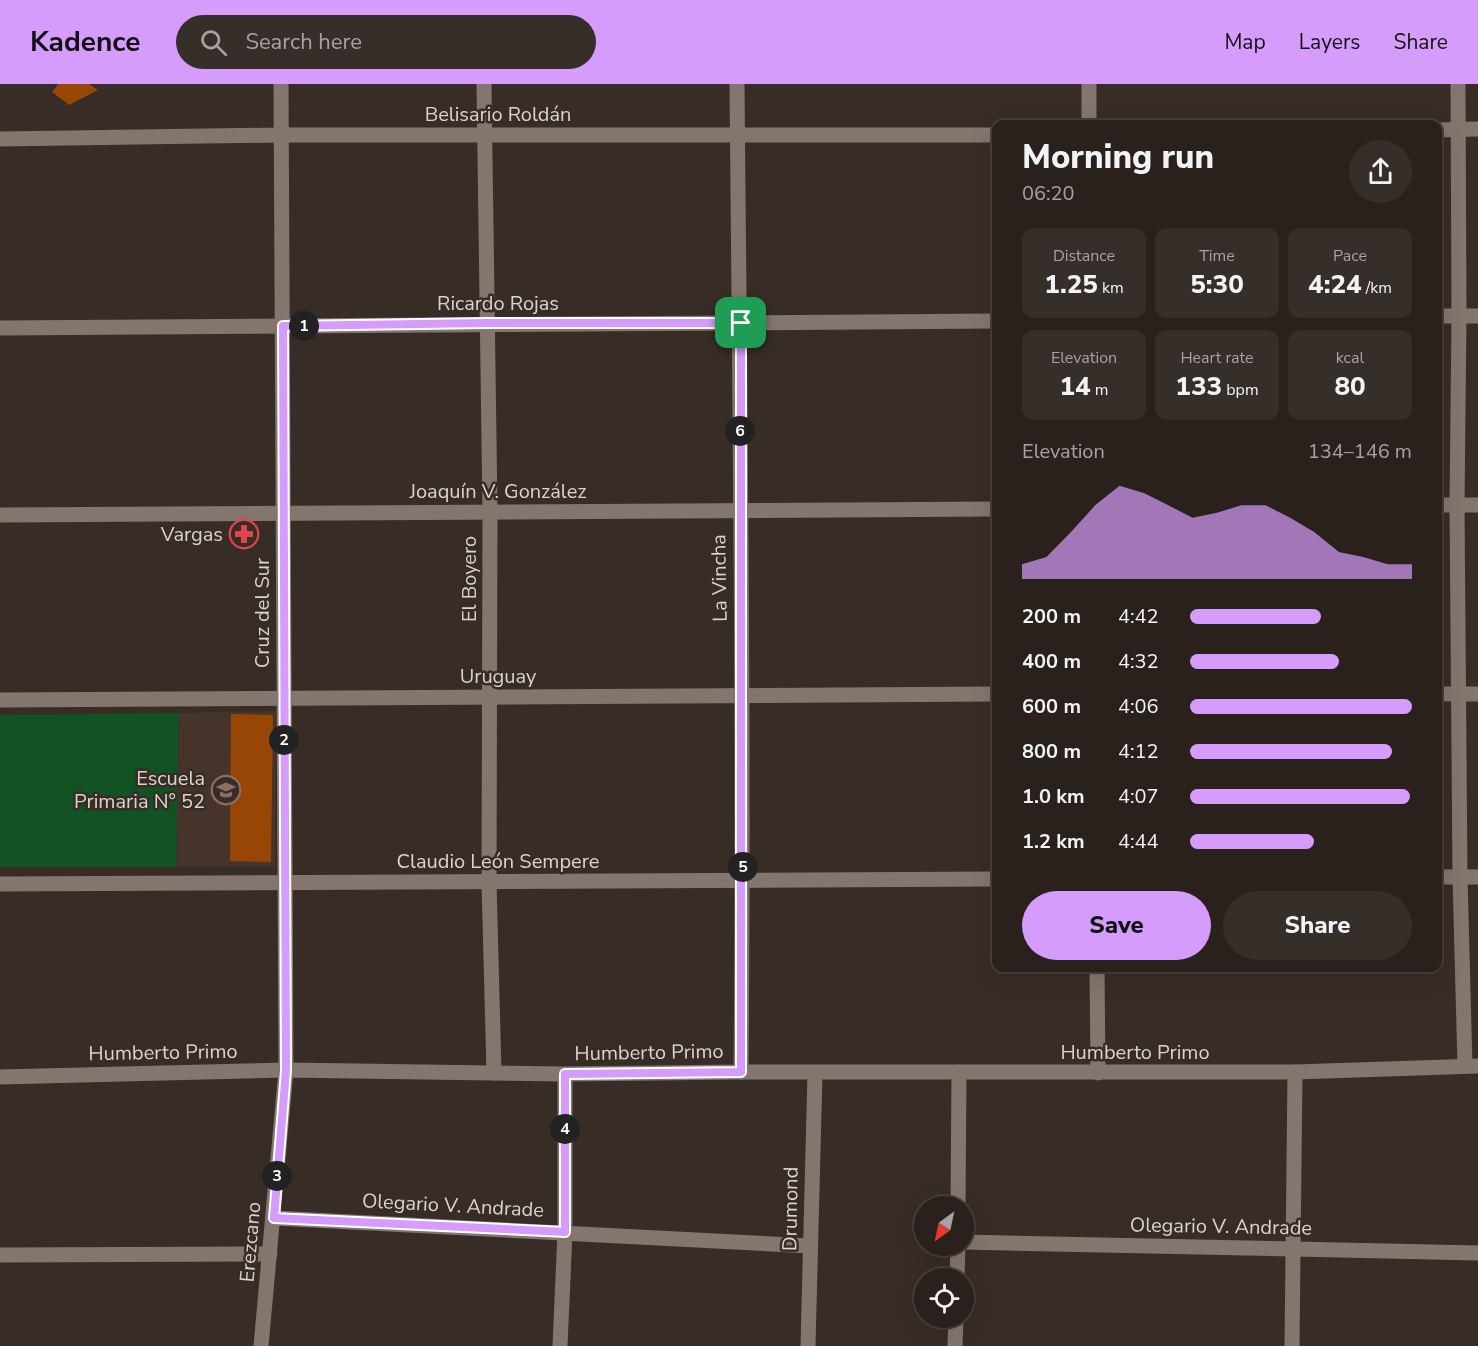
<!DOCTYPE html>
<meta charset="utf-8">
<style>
:root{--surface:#2a211c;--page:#362e29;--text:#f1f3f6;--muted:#a5a3a3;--line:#463e3b;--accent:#d59cfb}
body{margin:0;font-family:"Nunito Sans",sans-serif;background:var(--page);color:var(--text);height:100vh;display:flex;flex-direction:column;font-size:22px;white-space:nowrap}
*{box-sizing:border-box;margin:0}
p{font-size:20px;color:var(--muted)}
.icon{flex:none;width:33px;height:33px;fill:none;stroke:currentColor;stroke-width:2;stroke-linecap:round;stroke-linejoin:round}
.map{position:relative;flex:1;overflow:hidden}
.sheet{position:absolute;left:992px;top:36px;width:450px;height:852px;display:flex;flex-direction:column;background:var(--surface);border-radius:12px;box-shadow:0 6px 24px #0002,0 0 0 2px var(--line)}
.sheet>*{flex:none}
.needle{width:39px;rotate:213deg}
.fabs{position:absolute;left:914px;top:1112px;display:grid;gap:12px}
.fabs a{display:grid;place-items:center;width:60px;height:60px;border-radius:50%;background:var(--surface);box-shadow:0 6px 24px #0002,0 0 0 2px var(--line);font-size:30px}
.pin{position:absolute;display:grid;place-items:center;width:51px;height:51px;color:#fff;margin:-26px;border-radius:12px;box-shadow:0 3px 9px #0006}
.km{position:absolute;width:30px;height:30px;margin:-15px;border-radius:50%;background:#222;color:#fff;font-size:16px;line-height:30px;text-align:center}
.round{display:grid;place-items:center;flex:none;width:63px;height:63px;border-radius:32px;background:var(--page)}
.head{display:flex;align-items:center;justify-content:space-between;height:102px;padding:0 30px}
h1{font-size:33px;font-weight:800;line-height:45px}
.figures{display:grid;grid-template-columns:repeat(3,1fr);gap:9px;height:102px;padding:6px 30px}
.figures div{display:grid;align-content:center;border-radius:12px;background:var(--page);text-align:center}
.figures b{font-size:26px;font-weight:800}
.figures small{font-size:16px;font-weight:400}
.figures p{font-size:16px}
.chart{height:168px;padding:12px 30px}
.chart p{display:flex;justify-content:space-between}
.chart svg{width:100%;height:108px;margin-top:6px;fill:var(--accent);opacity:.7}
.action{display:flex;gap:12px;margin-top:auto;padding:12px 30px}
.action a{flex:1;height:69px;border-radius:36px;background:var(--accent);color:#111;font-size:24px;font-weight:800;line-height:69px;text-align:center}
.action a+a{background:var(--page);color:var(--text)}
ul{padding:0 30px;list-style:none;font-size:20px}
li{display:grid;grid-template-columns:96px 72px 1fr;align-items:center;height:45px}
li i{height:15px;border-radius:8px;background:var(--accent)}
header{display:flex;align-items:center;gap:36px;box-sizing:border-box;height:84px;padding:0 30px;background:var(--accent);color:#111}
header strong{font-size:28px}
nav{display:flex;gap:33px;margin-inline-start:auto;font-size:21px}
.search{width:420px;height:54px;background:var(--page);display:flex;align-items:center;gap:15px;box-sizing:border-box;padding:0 21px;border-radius:33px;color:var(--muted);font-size:22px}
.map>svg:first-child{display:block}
.built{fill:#46342a}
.green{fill:#115322}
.building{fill:#984606}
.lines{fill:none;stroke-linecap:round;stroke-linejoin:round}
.minor{stroke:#84766e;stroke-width:15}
.tertiary{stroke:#84766e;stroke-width:15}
.route-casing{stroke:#fff;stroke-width:12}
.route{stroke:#d59cfb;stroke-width:8}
.labels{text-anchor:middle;stroke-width:5;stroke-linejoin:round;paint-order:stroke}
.street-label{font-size:20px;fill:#dbd3cf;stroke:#382c26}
.poi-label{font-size:20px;fill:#dbd3cf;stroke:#382c26;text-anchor:end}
</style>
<header>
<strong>Kadence</strong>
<div class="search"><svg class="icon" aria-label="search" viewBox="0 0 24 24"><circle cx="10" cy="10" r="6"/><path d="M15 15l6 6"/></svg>Search here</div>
<nav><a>Map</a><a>Layers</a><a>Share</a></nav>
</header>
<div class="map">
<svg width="1478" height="1262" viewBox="0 0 1478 1262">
<rect width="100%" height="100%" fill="#382c26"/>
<path class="built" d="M276,627L275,782L176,783L179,629Z"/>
<path class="green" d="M179,629L176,783H0V631Z"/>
<g class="building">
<path d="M58,0H89L98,6L69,21L52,8Z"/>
<path d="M231,630L273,631L271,778L230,777Z"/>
</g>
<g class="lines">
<g class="minor">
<path d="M484,0L490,428L489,798L494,989"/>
<path d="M737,0C740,329 744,659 741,988"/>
<path d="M1089,0V40"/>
<path d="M1458,0L1459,232L1457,421L1460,793L1465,982"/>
<path d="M1437,46L1478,45"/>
<path d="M0,55L281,51H996"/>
<path d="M1437,232H1478"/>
<path d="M0,244L996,237"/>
<path d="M1437,421H1478"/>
<path d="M0,431L996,425"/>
<path d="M1437,610H1478"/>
<path d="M0,616L996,610"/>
<path d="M1437,793H1478"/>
<path d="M0,800L996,795"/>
<path d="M1097,884L1098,989"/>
<path d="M0,993L286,986L565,990L741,988H1295L1478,982"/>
<path d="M958,1122L959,988"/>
<path d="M274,1134L810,1162"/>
<path d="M963,1158L1478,1169"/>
<path d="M0,1171L270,1170"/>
<path d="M957,1194L958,1161"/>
<path d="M560,1262L565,1148V990"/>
<path d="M808,1262L815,989"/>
<path d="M955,1262L956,1233"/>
<path d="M1292,1262L1295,988"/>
</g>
<path class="tertiary" d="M261,1262L286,986L281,0"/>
</g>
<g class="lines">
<g class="route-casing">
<path id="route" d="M487,239H741C739,489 743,738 741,988L565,990V1148L274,1134L286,986L283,242Z"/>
</g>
<use href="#route" class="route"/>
</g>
<defs>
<g id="pharmacy-ring" transform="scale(1.5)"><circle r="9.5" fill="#382c26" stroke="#e0444e" stroke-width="1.5"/><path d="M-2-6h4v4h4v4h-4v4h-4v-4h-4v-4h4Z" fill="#e0444e"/></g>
<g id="school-ring" transform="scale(1.5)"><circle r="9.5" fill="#382c26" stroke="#8d6e63" stroke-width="1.5"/><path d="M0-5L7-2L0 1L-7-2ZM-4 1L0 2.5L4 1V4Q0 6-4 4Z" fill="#8d6e63"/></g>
</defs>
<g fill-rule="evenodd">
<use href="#pharmacy-ring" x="244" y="450"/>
<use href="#school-ring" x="226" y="706"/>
</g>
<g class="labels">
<g class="street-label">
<text x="498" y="37">Belisario Roldán</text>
<text x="498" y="226">Ricardo Rojas</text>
<text x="498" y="414">Joaquín V. González</text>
<text transform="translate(719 494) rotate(-91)" y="7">La Vincha</text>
<text transform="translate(469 495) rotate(-90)" y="7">El Boyero</text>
<text transform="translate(262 529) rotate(-90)" y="7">Cruz del Sur</text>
<text x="498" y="599">Uruguay</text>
<text x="498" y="784">Claudio León Sempere</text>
<text transform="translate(163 968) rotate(-1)" y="7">Humberto Primo</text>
<text transform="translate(649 968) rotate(-1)" y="7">Humberto Primo</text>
<text x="1135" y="975">Humberto Primo</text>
<text transform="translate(453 1121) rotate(3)" y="7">Olegario V. Andrade</text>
<text transform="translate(790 1125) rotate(-89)" y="7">Drumond</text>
<text transform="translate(1221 1142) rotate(1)" y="7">Olegario V. Andrade</text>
<text transform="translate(250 1158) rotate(-85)" y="7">Erezcano</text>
</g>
<g class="poi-label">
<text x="223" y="457">Vargas</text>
<text x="205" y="701">Escuela<tspan x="205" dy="23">Primaria N° 52</tspan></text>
</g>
</g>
</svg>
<div class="fabs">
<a><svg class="needle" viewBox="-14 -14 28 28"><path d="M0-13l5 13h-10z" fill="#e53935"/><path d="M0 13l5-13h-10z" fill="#a5a3a3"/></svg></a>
<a><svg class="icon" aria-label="locate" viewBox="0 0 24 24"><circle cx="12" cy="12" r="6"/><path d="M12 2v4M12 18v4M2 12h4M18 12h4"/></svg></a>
</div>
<div class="pin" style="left:741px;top:239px;background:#1e9e55"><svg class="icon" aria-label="arrive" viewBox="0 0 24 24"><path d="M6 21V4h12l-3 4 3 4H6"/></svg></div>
<b class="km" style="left:304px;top:242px">1</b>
<b class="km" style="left:284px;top:656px">2</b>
<b class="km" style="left:277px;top:1092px">3</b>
<b class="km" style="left:565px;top:1045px">4</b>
<b class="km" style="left:743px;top:783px">5</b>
<b class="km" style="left:740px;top:347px">6</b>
<section class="sheet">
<div class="head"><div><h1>Morning run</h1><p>06:20</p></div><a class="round"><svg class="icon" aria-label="share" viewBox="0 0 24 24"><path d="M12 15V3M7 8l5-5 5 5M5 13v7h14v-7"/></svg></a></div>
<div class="figures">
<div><p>Distance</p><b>1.25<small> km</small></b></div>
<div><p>Time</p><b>5:30</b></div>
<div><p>Pace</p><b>4:24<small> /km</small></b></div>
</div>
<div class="figures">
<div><p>Elevation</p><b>14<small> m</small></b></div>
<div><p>Heart rate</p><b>133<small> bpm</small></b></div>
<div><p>kcal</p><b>80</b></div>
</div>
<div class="chart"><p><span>Elevation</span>134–146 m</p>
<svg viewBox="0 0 160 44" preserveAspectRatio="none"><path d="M0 44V38L10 35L20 25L30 14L40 6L50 9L60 14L70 19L80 17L90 14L100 14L110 19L120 25L130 33L140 35L150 38L160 38V44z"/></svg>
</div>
<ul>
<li><b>200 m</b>4:42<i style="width:59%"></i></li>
<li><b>400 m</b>4:32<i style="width:67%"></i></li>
<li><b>600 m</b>4:06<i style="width:100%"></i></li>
<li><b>800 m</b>4:12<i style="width:91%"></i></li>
<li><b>1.0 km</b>4:07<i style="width:99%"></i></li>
<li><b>1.2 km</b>4:44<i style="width:56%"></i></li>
</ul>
<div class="action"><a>Save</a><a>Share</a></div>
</section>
</div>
